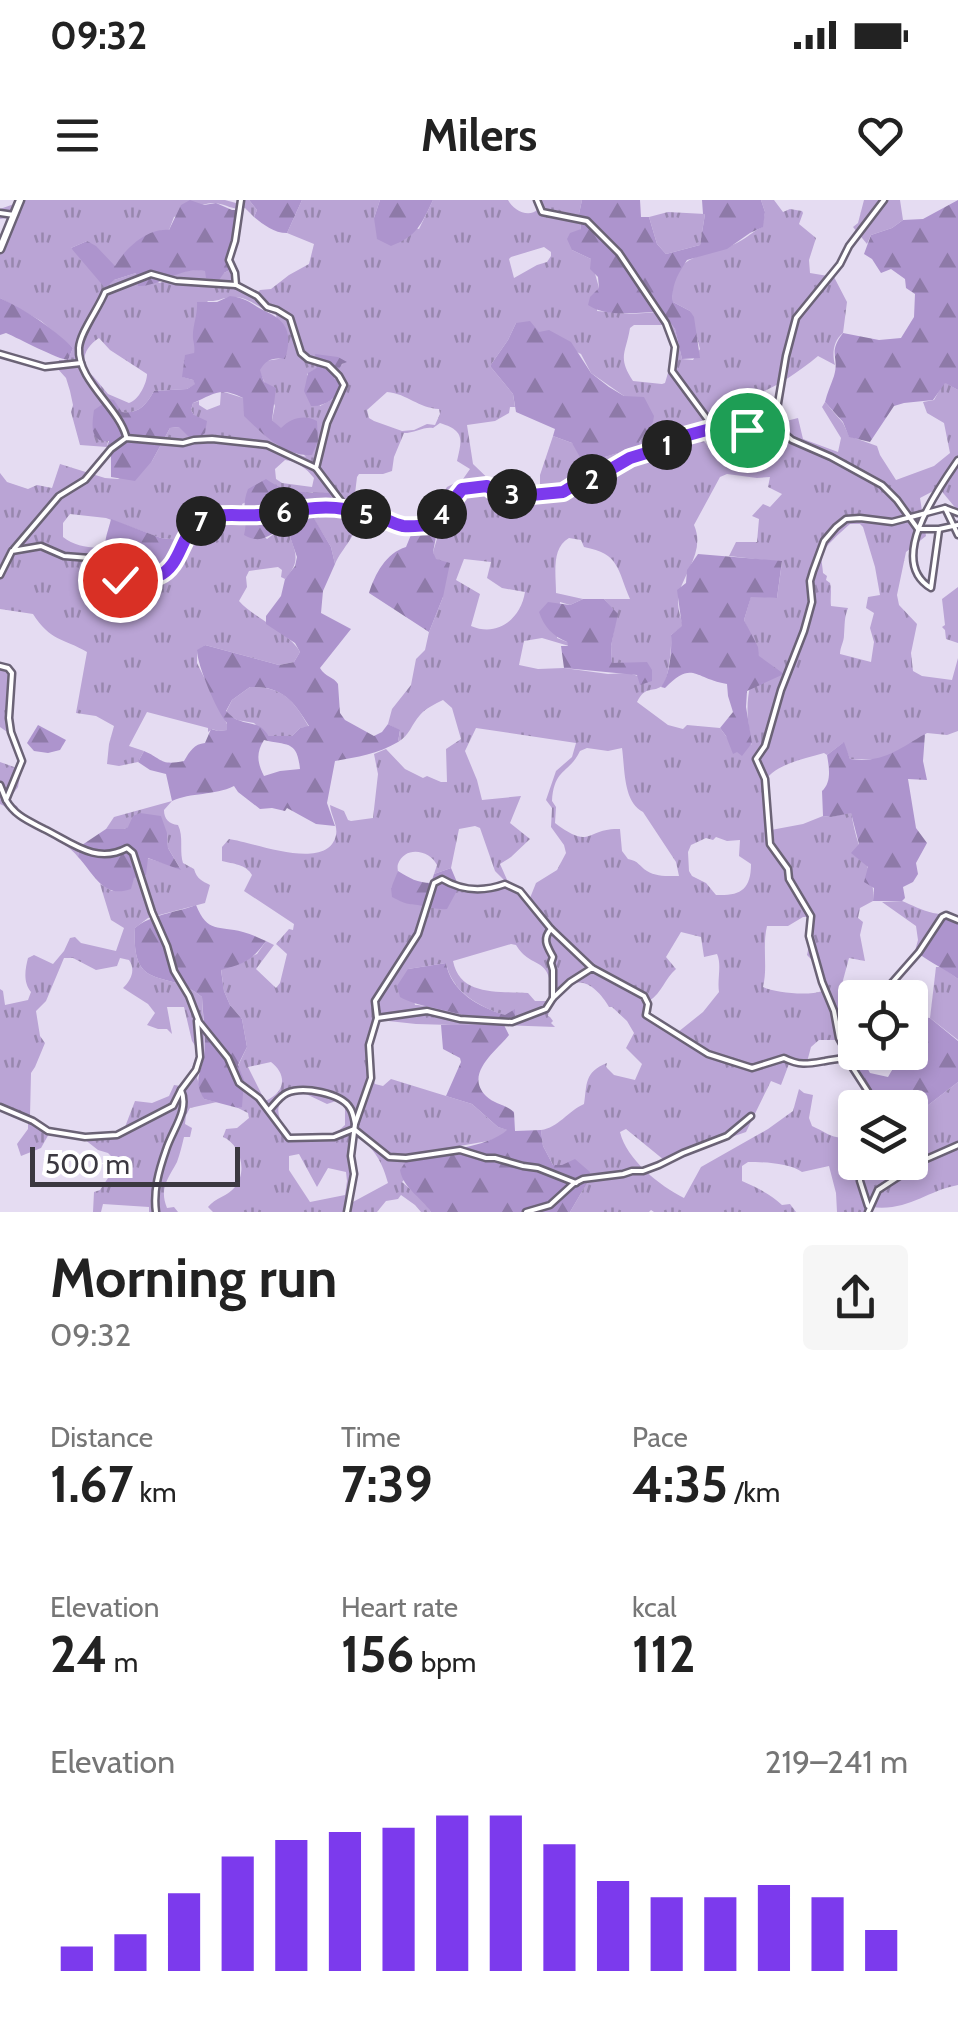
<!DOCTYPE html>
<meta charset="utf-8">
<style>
:root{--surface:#fff;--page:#f6f6f6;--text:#222;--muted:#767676;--accent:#7c3aed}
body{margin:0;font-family:Cabin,sans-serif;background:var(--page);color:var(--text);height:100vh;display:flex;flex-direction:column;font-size:38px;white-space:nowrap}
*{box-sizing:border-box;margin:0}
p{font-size:32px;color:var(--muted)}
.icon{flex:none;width:55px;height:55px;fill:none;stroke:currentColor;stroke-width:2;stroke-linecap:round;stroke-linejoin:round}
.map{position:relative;height:1012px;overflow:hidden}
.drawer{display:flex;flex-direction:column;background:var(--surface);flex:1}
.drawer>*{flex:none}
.tools{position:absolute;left:838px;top:780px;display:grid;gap:20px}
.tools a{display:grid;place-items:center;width:90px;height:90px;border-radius:10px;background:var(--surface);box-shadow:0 5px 15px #0003;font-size:50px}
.scale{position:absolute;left:30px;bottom:25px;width:210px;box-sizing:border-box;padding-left:10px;border:5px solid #3b3840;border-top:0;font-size:28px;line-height:35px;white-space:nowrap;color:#3b3840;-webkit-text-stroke:8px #fff;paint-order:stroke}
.pin{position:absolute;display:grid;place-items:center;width:85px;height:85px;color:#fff;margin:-42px;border:5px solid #fff;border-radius:50%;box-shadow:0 2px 10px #0007}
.km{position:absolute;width:50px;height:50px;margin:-25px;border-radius:50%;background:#222;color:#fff;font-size:28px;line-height:50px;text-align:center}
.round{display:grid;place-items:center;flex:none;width:105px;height:105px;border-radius:10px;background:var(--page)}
.summary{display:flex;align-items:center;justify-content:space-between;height:170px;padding:0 50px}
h1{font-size:55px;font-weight:700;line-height:75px}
.stats{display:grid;grid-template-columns:repeat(3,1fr);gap:15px;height:170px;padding:10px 50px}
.stats div{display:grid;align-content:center}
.stats b{font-size:50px;font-weight:700}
.stats small{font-size:28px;font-weight:400}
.stats p{font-size:28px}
.chart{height:280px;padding:20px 50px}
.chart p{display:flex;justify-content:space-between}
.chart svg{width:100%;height:180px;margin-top:10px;stroke:var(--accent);stroke-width:6}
.status{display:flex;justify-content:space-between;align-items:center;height:70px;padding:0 50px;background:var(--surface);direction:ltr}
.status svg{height:28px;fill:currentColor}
header{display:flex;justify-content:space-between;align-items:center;height:130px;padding:0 50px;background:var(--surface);font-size:45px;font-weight:700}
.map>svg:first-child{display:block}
.grass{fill:url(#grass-tufts);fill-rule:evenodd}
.forest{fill:url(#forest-firs);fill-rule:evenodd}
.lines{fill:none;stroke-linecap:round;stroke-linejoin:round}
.street-casing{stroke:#6b6376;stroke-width:9}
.secondary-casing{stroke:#6b6376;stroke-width:11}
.street{stroke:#fff;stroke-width:4}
.secondary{stroke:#fff;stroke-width:6}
.route-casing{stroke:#fff;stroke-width:20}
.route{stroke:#7c3aed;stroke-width:12}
</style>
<div class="status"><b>09:32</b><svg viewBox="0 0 49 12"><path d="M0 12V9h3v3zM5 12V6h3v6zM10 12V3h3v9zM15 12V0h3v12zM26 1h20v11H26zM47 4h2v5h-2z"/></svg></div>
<header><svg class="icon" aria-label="menu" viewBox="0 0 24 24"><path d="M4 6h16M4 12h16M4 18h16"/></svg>Milers<svg class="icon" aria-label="heart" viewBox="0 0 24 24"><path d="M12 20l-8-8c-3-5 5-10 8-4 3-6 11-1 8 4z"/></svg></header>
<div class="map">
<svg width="958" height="1012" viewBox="0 0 958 1012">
<defs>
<pattern id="grass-tufts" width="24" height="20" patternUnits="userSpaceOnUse" patternTransform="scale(2.5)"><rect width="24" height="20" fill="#baa4d5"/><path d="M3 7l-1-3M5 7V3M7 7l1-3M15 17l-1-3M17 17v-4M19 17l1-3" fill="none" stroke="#9887ae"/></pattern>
<pattern id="forest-firs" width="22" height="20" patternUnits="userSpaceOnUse" patternTransform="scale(2.5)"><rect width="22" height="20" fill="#ad94cd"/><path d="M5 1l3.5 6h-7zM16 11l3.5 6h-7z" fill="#8e7aa8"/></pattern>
</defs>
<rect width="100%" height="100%" fill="#e5dcf2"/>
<g class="grass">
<path d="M16,0H225L236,3L238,0H249L257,10L254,17L245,8C232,11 225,3 213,3C200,3 186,13 174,17L169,30C146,30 127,48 115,67L87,41L71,48L114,80L136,73L160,83C186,66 195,69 224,73L235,67L239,82L257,93L260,90L271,89L289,75L309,64L314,44L287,33L302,0H380L374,18L419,29L433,0H508C513,10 529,19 538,9L536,0H582L579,14L581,29L578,32L572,50L591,59L599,88L597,111L629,114L662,112L675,129L682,159L693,160L700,149L690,111L673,102C668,47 711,60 742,40C750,35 754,31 762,27L765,12L761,0H774L783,12L790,9L802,11L803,13L799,24L816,38L809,60L810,73L834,77L847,102L843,133C833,141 832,154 835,165L818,156C783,185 756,197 713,211L701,237L713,253L740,260L759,228L798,218L803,239L838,252L841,238L822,207L825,202L843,223L849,236L877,246L880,255L896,280L934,266L950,253L944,223L927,213L923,202L934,200L944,182L958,190V311L939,288L920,298L926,336L906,352L897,395L899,405L917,424L911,453L913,471L922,476L952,480L958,458V531L947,535L927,533L899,551L881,559H850L843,543L827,555L824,553C804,559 780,563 767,578L771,630L803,624L823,616L831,617L851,612C853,623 855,634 859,645C866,664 875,680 873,701L860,708L858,718L863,722L860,735L865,761L849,758L842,784L843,791L852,799L845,819L853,840H819L811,847L807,862L843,858L846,861L805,867L789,864L781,885L771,881L746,932L664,960L626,929L620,932C626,959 660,986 684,998L701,967L768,929L793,911L799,889L804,893L813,895L809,918L812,926C828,933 838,944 855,933V962H910V946L916,937L917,930L910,921V910L927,906L958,882V985C926,991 907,1012 871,1007L869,1012H837L836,993L829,966L802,972C790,963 763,962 748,962L742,966V981C756,987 772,995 782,1005L790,1004L796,1012H654L651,1010L649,1012H570L587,983L562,965H553L543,946L541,930C558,928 568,911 584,904C587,884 584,872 607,863L606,867L614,875L635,880L642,864L626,848L634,833L627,821L612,807H609C599,790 582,773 564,789C555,798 550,804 548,816L550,817L553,821L551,823L555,827L504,825L515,816L514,810L506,816C478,806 452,792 446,763L408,769L415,805C423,804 475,817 480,820C482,822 484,824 486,826L416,824L379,820C372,843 368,860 375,884L383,886L391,879L472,904L498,927L508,930L500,937L488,941L431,951L402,982L423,1000L431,1012H421L415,1005L401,995L398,999L386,1001L377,1012H213L208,1007C215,998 228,996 235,987C248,971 240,944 223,937L226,929L237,928L249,918L248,913L238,908L242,906L238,866L247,847L242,819L230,805L224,791L221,769L257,754L266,741L274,745L256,769L276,788L280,783L287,754L276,744L289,729L293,730L294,724L244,691L252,675C246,664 233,664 222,661V647L229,639C253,642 328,673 336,635C338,625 331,616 330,605L344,611L348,620L351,621L373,618L378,574L374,554L386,549L405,569L423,578L427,576L441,582H447L446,549L461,539L452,508L443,500C435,504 426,508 420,515C411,525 410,535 398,542L400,531L388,524L392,509L411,485L416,459L425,450L429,432L443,397L433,352L448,302H437L447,287L463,279L470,269L457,261C462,239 465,231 440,223L433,228C425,226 414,233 404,233L394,257L392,271L383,274H359L357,277L354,302L357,311L374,312L407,325H415L414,328C394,326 377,317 358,315C358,336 343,346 335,364L331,347L312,316L313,292L297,293L277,287L242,304L247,322L267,339L279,330L287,328C294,350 303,360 285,379L281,377L282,370L278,367L249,371L246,377L247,387L239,401C254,418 290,433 300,452L294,462L279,465L205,445L197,451V463L227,524V530L218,531L212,529L208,532V528L147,512L129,546L144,551L138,562L119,566L107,564L109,544L114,526L96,516L76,513L87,452C63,438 50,441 33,414L0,409V273L7,282L28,289L37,285L52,288L60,264L105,278L118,279L152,261L170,228L179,227L194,215L191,210L193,203L199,201V205L207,210L220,205L221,191L243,198L279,248L306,257L272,220L275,206L259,170L265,161L285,158L276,115C261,110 251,98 235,97C225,96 218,102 208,101C195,115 191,130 196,149L183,177L193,180L196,184L187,189L154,191C146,205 139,214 122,212L114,201L107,247L80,245L71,212L73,205L70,191L66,178L57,168L59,160H68L73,148L41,121L0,98V40L8,18L0,19V9L14,4ZM544,47L551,52V56L547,62L537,65L514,78L509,59L511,57ZM516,123L581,154L591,173L624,196L652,222L639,242L640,246L595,260L572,243L553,236L540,275V291L525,293L501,291L473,264L467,225L495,221L509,213L510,207H515L513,194L490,166L508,140ZM634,125H663L666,129L673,156L665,183L662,184L633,181C617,157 626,153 630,128ZM99,138L110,150L147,174C147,183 139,200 129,203L108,194L93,176L86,171C81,156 87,146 99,138ZM345,162C332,171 334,184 335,198L320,206L307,174L319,167ZM387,192C408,194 418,208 439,209L440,214L435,225L427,224L414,230L402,231L374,221L369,218L367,210ZM285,260C297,261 306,268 314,278L312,287L282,283L276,279L275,269ZM727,274L757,278L770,277L768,287L782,294L770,307L763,304L752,316L759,319L757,342H736L729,356L782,362L777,398L751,396L744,420L759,456C747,490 744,508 752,544L737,551L720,528L687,525L683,529L668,525L637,502C646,484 653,494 663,485C669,479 672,444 671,435L683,426C680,415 676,404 679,393C686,370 705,350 694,325L720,277ZM70,314L106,318L161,338L181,340L177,369L156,383C133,376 109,371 105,344L98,348C85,347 73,345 63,337V323ZM850,324H860L863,327L875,367L880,395L868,397L866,408L874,413L870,428L874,442L871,462L840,454C840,447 844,442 844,435C845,424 844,418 848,408L831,406C830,398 832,391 830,383L826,380L827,376L823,373C823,370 821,358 821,355C823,348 843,330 850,324ZM569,338L581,340L584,347C620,354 617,369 630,399H604L617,414L611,446L612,463L652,481L629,473L608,474L564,468L538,469L519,465L524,441L542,438L569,446L567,442L557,438L560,402L570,405L583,399L556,393C556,374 551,348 569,338ZM464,359L491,362L487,378L502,388L525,392C521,418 498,438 471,426L480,394L456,380ZM476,528L576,543L572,557L556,571L546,600L552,608L551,627L564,645L566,653L557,670L536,683L530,698L508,682L500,664L511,657L530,639L510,623L521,596L482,600L477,580L465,551ZM587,548L608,551L622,548C625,569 623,602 643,612L676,662L679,676C670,676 656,677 647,671C639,666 639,661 628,659L622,651L620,629C585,628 592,651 555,623L556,607L552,601C554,568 569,574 580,551ZM475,626L480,628L495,671L504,680V682C491,689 481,683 468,688H391C394,683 397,678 398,672C398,670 397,667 398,664C405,645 430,650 437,665L434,674L451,668L459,629ZM716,637L727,641L740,640L739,656L751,664C751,690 740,696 716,695L706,683L692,676L689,671L688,652L691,645L706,638L713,640ZM803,717H807L809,720C807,732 810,744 807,755L812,760L822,791C809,796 776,793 763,787C768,767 762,747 767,726H788ZM681,732L701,737L704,757L717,754C722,765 717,779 719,792L703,812L678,832L648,813L649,801C662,793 665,778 676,769L666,757ZM511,744L516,745C532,771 551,754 551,796L548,801H535L528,793C500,791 460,797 453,761ZM271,862C288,875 285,893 265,901L248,867ZM306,894L327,904L339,900L345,905V925L334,935L292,936C282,926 269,906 288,896C293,893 300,895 306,894ZM356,937C374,946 383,964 388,983L351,1003L356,972L352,951ZM299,954L317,987L328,968L346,972L347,981L345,995L310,1002L289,970V956Z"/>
<path d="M864,0H900L903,20L892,28L871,35L867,44L853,27L858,23Z"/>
<path d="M668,12L705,14L700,45L666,54L657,44L649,17Z"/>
<path d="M958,387V443L946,439L945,430L942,427L945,425L942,399Z"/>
<path d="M0,463L8,464L13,469L11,521L23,560L18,587L9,599L10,603L17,606L20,613L26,617L79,647L78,657C63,638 40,634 21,620C13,614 9,608 0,604V562L17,568L21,560L10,534L0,527Z"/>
<path d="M250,487C283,486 294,501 309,527L300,528L292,536H269L254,523L237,520L226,512L232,500Z"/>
<path d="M172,601L164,610C164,619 169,624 178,625C184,637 179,650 183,663L194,669C197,679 202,681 210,685L205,703L148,718L135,728C131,795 168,767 202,797L205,855L197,878L204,899L217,902L190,908L186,915L185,924L192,928L190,937H184C182,945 180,954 177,962C168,979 159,988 167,1008L174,1007L178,1012H149V1007L103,1004L101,1012H93L94,992L100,990L118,963L108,953L98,950L84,939L67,934L50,932L41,948L21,956L17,944L28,929V921L10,912L0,910V789L3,791L5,805L28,800L31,792C23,782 25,770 28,758L34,755L53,764L64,751L70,738L75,737L81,743L116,751L124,728L111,720L100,684L112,691L134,678L147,658L180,668L168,648L167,633L129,627L124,629H106L114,617ZM64,758H73L96,770L117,766L120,758L129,760C136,770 131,780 123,788L148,804L155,813L147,825L158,829H167L172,834L167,807H184L192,841L198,850L189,878L181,886L174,885L169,896L152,903L135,901L125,927L120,932H99L83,935L42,926L30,916L31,873L35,867L45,843L40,836L36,811L46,801Z"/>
<path d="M902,701C912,705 921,710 933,713C942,715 949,714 958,717V723L944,718L919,754L915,751L918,740L916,726L882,702Z"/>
<path d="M936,767H942L958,779V840L930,818Z"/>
</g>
<g class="forest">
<path d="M190,0L204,5L216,3L232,10H241C241,29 229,52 235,67L224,73L219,80L206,78L205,71C180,66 163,86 138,86L136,73L114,80L105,88L71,48L87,41L96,46L115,66C126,48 147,28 169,30L181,5Z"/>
<path d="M249,0H302L287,33C274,33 264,25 254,17L257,10Z"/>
<path d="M380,0H433C421,25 417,36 391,46L377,39L374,18Z"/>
<path d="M582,0H640L641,17H649L657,44L666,54L700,45L705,14H703L702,0H761L765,12L763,27L750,33L727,49L687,60C678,74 671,85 673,102L690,111L694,117L700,158L682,159L675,129L662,112C639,111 609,119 588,105L590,97L599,88L598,77L590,69L591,59L572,50L567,39L570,33L581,29L579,14Z"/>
<path d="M958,0V190L945,183L933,200L904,203L894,206L870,242L849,237L843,222L825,202C827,193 831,185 834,176C840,156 827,154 843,133L879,140L901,138L914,117L915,94L906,88L905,79L891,69L881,73L872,59L864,54L871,35L892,28L903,20L923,19Z"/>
<path d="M230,96C251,99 251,105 267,112C289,122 292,136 285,159C272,157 266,160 260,170L264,182L276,188L272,220L281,228C291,218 304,214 317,221L318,241L312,255C284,257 264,235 244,216L243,198C220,186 214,194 193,203L191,210L194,215L207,221L205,233L200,237H189L179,227L170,228L152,261L135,281L111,277V249L107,247L109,241C89,243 92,224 94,210L110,199L114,200L122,212C139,214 146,205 154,191L187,189L195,184L193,180L182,177L185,155L194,153C195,148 194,144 193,139C192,126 198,115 197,102H217Z"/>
<path d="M0,98C27,111 52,127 73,148L68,160C57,159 20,139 6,133L0,135Z"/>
<path d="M530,121L539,132L549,130L571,142L591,173L609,187L624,196L644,197L654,216L653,222L639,242L641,246L595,260L581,259L572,243L553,236L555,229L516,212L513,194L490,166L508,140L516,123Z"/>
<path d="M315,154L338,157L347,162L342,164L334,178L343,185C338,198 324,207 311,206L304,191L308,173L318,167Z"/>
<path d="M266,279C286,294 305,292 329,293L333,300L313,304L312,315L331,347L335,364L323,391L321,413L351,429L320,468C325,477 334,477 338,484L340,513L345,520L374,536L382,532L388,524L400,530L398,542C378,554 357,557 335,561L327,603L335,626L316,624L287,608L285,611L272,608L260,609L238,592L234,586C214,596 191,592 172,601L166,574L150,570L138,562L144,551C163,559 160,566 184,561C190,551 194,544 205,543L211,529L218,531L227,530V523C217,512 197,465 197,450L205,445L279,465L294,462L300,452L295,443L266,424V416L281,396L285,379L295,366L297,357L287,328C269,332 264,346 244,335C249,315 240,310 248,289ZM250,487C282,486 293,500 309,526L300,528L292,536H269C258,521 253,526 238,520C236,520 228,513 226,511L232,500ZM264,540C288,546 297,540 300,569L280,571L264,576C257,562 256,553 264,540Z"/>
<path d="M437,302H448L452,309L445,328L437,332L433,352L436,359L450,363L443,397L429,432L369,393C375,374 386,353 406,347L415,325L428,321Z"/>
<path d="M111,319L161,338L181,340C185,362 165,392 139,384C129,381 122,370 115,363C110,356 108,359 106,351C103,341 109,329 111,319Z"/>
<path d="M698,354L782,361L777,398L751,397L744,420L758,447L759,456L784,474L747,491L746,507L752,543L742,556L737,552L733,554L726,536L720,528L733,512L728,496L727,484C693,478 693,460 665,488L661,487C670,476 672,450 671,435L682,426L677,390L686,383L687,370Z"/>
<path d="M583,399H604L618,414L611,446L612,463L647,462L652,470V481L640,485L637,475L564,468L561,446H568L567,442C553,436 544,427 539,412L548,402L570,405Z"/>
<path d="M38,525L66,540L60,550L48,553L34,551L27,543Z"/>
<path d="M925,534L923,561L927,580L908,579L916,628L927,643L916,663L918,674L913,682L903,687L905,698L902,701H873L874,688L864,682L868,667L851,653L859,644L851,613L831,617L823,616L822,591C832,582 829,567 827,555L844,542L850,559C884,563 897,550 925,534Z"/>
<path d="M140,613L161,616L167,633L168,648L181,670L148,658L146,675L134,678L131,689C103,699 95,675 78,657L79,647L106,629H124L128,627L133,616Z"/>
<path d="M451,668L459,687L447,709C437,710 432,707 423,706C407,703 409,706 392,697L391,688L398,671C409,678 418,683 431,683L434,674Z"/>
<path d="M196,705C208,734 218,725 243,732C251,734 259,738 266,741C252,761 243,764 221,770L224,791L230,805L242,819L247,847L238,865L244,880L242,907L238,908L204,899C191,877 204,871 205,849C205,833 203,814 202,797C168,767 131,795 135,728C152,714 175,713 196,705Z"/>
<path d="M944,718L958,723V779C945,769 933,764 919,754Z"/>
<path d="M446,763C451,792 479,807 505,815L515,809V816L504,825L509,835C499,849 463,873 486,896C494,904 505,904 514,912L515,931L541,930L543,946L553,965H562L575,959L590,972L587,983L570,1012H431C421,997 403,988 400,970L410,955C435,952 488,948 507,930L498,927L472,904L446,896L461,862L460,858L443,849L441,825H484C470,811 419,809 400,797L397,786L408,769Z"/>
<path d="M914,816L930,818L958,841V882L927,906L910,910V908L876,907L862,883L843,858L845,852L838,840H853L855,852L859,853L870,873L888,877L902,853L910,852V834Z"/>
</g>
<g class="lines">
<g class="street-casing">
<g id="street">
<path d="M241,0L235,41L229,60L235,73L236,85L257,96L267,107L277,110L290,118L301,153L308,159L328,165L339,176L344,185L327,223L316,268L347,309L375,315L407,326L434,325L462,289L487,286L495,292L521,296L563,292L576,284L599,276L630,257L653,251L681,237L714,228L747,230L766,218L776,215"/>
<path d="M537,0L542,12L587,21L619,53L666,123L675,147L672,171L714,228"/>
<path d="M884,0L849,46L840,64L796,118L786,156L776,215L786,235L792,240L831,257L882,285L897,300L918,329H939L958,325"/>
<path d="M0,13L14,15"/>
<path d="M0,154L45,167L81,163"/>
<path d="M126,236C118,207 77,180 79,148C80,132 99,108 105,92L151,74L176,81L236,85"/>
<path d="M945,308L958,335"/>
<path d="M939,330L931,388C886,361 938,289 958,260"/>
<path d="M14,349L59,296L85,280L111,249L126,238L183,243L194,240L212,239L267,245L316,268"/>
<path d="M0,375L12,351L41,346L64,356L103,359L116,367L120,380H141L156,377L165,372L174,362L180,350L181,342L190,331L200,321L213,316L280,313L325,308L347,309"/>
<path d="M0,466L8,468L12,473L9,518L11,532L22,561L6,600C15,616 29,621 44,629C71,642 96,665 127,648L133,653L152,712L167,746L174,771L189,796L199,822L228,858L239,883L259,898L289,938L334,937L354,929L389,957L406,958L460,950L486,958H495L523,966L538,968L576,983"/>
<path d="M0,585L6,600"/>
<path d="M551,729C542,739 547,746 553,757L551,763L553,770V798"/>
<path d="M889,798L890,785L919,752L942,717L946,715L958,720"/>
<path d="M377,818L427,811L460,819L512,822L546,809L553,798L570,782L592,768L644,796L648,804L646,815L708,854L752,868L784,858C800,866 808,864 825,861C840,858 845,861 855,848"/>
<path d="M0,907L33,921L48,931L85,937L117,935L173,906L181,890L196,870L200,857L197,821"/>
<path d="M875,908L876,904L847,859L846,851L839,838L834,811L822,782L809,736L811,716L789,679L788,669L770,644L765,579L756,559L765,546L781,490L804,431L812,402L810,381L813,371L824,341L836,327L846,319L860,318L892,322L945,308L958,313"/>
<path d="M269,910C274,905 280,896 287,893C303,886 341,893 350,908C353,912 354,919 355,924"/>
<path d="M860,962V981L868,1006"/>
<path d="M156,1012C153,991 159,970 166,950C172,930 190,910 181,890"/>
<path d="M347,1012L354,974L351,956L355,924L371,878L369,845L377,818L375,801L418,734L434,683L442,679C462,691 483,692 505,684L520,691L551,729L592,768"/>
<path d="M526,1012L550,1005L573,984L583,979L623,974L632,971H643L659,965L683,953L727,936L751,916"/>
<path d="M868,1012L878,990L924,960L958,945"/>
</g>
</g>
<g class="secondary-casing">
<path id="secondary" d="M0,49L20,0"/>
</g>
<use href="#street" class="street"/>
<use href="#secondary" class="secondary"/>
</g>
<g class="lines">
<g class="route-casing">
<path id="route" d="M120,380C133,380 147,381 158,376C186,364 178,323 213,316C227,314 245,316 259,315C287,313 316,304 344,309C354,311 365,312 374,315C384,318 393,324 403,326C413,327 424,325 434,325L462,289L487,286L495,292L521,296L563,292L576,284L599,276L630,258L653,251L681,237L714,228L747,230"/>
</g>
<use href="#route" class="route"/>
</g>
</svg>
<div class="tools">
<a><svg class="icon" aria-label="locate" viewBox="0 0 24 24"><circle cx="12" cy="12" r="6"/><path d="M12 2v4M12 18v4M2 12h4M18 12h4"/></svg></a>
<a><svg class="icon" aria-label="layers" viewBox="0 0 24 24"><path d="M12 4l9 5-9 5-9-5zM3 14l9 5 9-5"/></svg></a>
</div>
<div class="scale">500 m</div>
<div class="pin" style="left:747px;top:230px;background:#1e9e55"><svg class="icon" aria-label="arrive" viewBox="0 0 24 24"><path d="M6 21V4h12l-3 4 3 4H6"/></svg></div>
<div class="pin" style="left:120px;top:380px;background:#d93025"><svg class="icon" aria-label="check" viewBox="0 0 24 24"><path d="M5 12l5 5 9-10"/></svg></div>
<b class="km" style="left:667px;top:245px">1</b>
<b class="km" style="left:592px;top:279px">2</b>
<b class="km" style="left:512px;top:294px">3</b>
<b class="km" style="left:442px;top:314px">4</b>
<b class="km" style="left:366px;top:314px">5</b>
<b class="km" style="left:284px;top:312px">6</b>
<b class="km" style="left:201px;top:321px">7</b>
</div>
<section class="drawer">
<div class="summary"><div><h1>Morning run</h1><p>09:32</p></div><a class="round"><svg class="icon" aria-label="share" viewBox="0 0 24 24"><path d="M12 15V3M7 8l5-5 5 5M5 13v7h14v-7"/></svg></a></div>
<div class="stats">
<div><p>Distance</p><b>1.67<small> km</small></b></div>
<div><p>Time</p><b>7:39</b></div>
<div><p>Pace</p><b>4:35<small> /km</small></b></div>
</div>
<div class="stats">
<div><p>Elevation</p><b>24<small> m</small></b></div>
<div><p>Heart rate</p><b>156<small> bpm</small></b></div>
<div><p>kcal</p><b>112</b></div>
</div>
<div class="chart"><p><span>Elevation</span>219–241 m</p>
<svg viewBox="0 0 160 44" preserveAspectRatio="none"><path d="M5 44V38M15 44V35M25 44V25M35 44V16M45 44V12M55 44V10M65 44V9M75 44V6M85 44V6M95 44V13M105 44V22M115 44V26M125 44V26M135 44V23M145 44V26M155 44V34"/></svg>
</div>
</section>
